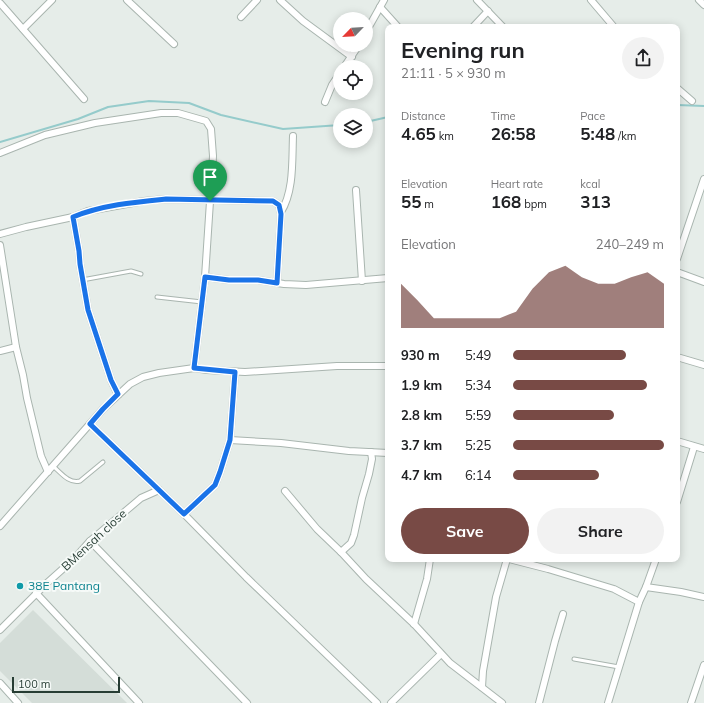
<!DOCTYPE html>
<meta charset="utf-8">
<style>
:root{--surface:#fff;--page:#f2f2f2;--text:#202124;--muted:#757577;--accent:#784a45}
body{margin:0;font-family:Mulish,sans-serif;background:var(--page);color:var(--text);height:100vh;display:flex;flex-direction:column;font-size:15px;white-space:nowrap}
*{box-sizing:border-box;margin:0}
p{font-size:13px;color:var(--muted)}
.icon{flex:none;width:22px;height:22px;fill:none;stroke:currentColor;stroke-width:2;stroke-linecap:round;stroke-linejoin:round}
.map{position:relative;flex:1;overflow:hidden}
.panel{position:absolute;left:385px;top:24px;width:295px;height:538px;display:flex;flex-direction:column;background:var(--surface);border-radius:8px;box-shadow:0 2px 10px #0003}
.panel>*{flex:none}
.needle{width:26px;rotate:245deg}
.controls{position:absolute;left:333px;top:12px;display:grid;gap:8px}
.controls a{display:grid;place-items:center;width:40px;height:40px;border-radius:50%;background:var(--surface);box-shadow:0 2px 10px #0003;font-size:20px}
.scale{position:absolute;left:12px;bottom:10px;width:108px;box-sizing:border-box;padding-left:4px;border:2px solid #273d34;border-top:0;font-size:11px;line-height:14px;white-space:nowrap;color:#273d34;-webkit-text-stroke:3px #f6faf8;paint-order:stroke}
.pin{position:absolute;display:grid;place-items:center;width:34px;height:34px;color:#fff;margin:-41px -17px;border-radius:50% 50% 50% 0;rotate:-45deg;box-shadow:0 0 4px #0007}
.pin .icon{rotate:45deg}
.round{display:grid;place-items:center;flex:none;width:42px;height:42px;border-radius:21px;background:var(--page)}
.headline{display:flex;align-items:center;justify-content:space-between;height:68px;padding:0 16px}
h1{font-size:22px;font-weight:700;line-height:30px}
.metrics{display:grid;grid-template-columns:repeat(3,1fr);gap:6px;height:68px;padding:4px 16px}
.metrics div{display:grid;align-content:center}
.metrics b{font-size:17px;font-weight:700}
.metrics small{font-size:11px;font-weight:400}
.metrics p{font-size:11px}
.chart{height:112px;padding:8px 16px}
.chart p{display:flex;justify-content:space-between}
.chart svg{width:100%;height:72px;margin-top:4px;fill:var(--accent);opacity:.7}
.cta{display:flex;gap:8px;margin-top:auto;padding:8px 16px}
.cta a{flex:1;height:46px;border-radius:24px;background:var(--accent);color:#fff;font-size:16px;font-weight:700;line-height:46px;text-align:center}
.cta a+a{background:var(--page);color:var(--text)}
ul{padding:0 16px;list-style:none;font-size:13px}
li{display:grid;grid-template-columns:64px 48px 1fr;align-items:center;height:30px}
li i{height:10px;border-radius:5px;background:var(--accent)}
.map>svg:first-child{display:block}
.built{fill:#d4ddd8}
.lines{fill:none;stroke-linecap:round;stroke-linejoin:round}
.stream{stroke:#95cbcb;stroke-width:2}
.service-casing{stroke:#a9b5af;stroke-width:5}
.minor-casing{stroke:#a9b5af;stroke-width:8}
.service{stroke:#fff;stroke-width:3}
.minor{stroke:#fff;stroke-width:6}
.route-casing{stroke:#fff;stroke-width:8}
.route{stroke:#1a73e8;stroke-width:5}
.culture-dot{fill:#0f9aa8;stroke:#f6faf8;stroke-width:1.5}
.labels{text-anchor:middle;stroke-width:4;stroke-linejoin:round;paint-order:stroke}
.street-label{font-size:12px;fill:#273d34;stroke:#f6faf8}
.culture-label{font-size:12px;fill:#0d838f;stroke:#f6faf8;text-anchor:start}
</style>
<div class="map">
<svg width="704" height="703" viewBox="0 0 704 703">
<rect width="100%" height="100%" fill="#e6ede9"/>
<path class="built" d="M33,610L127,703H32L0,671V643Z"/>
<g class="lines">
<g class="stream">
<path d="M677,105L704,106"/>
<path d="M366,122L388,117"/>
<path d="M0,142L78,119L108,107L149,101L189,103L221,115L283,129L340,125"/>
</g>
<g class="service-casing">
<g id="service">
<path d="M82,280L131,271L141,274"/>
<path d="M157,297L202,302"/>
<path d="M53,466C61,473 69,484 80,481L103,462"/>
<path d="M574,659L619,667"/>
</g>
</g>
<g class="minor-casing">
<g id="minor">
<path d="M127,0L174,44"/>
<path d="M280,0L303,21L352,57"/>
<path d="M477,0L503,27"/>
<path d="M591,0L614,27"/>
<path d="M699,0L704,5"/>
<path d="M0,3L84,99"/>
<path d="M380,7L398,27"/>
<path d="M241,17L257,0"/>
<path d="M473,27L488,11"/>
<path d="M23,29L52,0"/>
<path d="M366,32L384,0"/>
<path d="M344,67L359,45"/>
<path d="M677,88L692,101"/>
<path d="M325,102L332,85L340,73"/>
<path d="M0,153L45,135L95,123L161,113H178L206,121L211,129L213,156L205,277L194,368"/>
<path d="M356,190L362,281"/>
<path d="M281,212C294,191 292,161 293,136"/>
<path d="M73,217L79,251L80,264L88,310L111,380L118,395"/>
<path d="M0,234L26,227L73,217L88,211L144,201L166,199L273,201L279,205L281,214L277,283"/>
<path d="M0,245L16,347L23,375L27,398L41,456L48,472"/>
<path d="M677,259L704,179"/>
<path d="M677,272L704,282"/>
<path d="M205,277L229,280H258L284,284L306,285L388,278"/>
<path d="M0,351L16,347"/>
<path d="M677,357L704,365"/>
<path d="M90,424L184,514L246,577L377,703"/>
<path d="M230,440L281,443L349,451L388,453"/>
<path d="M677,441L704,449"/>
<path d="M285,491L317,529L341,552L366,579L414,624L450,663L502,703"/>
<path d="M677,502L694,447"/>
<path d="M184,514L215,485L220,472L230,440L235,372"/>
<path d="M0,526L103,409L130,384L143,377L159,373L194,368L207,370L245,372L337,366H388"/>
<path d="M90,541L247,703"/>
<path d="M341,552L351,543L354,535L362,498L369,474L372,459L371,452"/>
<path d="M509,559L548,569L614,589L639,602"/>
<path d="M646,587L681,592L704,597"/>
<path d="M36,593L139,703"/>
<path d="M414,624L427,579L430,559"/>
<path d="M0,630L47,583L75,558L90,541L109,525L141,498L159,490"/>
<path d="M0,683L18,703"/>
<path d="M482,687L483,671L496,597L507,559"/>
<path d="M391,703L441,654"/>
<path d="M539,703L555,641L563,614"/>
<path d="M608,703L639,602L646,587L656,559"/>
<path d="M691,703L704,665"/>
</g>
</g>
<use href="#service" class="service"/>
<use href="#minor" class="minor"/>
</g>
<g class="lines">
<g class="route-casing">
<path id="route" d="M166,199L273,201L279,205L281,214L277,283L258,280H229L205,277L194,368L235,372L230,440L220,472L215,485L184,514L90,424L103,409L118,394L111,380L88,310L80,264L79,251L73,217C102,205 135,202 166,199Z"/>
</g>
<use href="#route" class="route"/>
</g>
<circle class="culture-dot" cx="20" cy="586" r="4"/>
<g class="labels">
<g class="street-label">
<text transform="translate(94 540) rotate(-43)" y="4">BMensah close</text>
</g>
<g class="culture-label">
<text x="28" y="590">38E Pantang</text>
</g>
</g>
</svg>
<div class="controls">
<a><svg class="needle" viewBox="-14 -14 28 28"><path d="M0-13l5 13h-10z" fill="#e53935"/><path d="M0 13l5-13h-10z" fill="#757577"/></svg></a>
<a><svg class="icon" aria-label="locate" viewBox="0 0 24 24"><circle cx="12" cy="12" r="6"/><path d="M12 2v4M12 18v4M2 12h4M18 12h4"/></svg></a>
<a><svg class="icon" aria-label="layers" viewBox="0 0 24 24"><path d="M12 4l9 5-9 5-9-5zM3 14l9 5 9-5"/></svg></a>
</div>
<div class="scale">100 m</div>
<div class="pin" style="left:210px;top:201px;background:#1e9e55"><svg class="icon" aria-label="arrive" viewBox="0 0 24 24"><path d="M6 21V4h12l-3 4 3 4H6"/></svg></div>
<section class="panel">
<div class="headline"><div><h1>Evening run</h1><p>21:11 · 5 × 930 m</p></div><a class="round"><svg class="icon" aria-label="share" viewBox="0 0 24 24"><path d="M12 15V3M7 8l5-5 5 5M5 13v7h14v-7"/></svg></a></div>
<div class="metrics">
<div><p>Distance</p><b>4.65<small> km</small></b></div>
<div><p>Time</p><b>26:58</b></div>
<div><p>Pace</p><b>5:48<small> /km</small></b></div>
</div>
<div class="metrics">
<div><p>Elevation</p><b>55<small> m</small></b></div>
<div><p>Heart rate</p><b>168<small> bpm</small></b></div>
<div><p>kcal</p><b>313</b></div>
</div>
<div class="chart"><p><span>Elevation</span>240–249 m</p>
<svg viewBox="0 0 160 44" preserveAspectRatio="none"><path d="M0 44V17L10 27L20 38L30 38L40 38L50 38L60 38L70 34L80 20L90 10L100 6L110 13L120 17L130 17L140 13L150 10L160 17V44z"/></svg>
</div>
<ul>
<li><b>930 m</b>5:49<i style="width:75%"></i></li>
<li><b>1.9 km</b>5:34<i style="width:89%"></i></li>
<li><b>2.8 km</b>5:59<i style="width:67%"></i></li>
<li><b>3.7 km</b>5:25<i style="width:100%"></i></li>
<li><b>4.7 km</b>6:14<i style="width:57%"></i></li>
</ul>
<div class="cta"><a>Save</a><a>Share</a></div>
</section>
</div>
